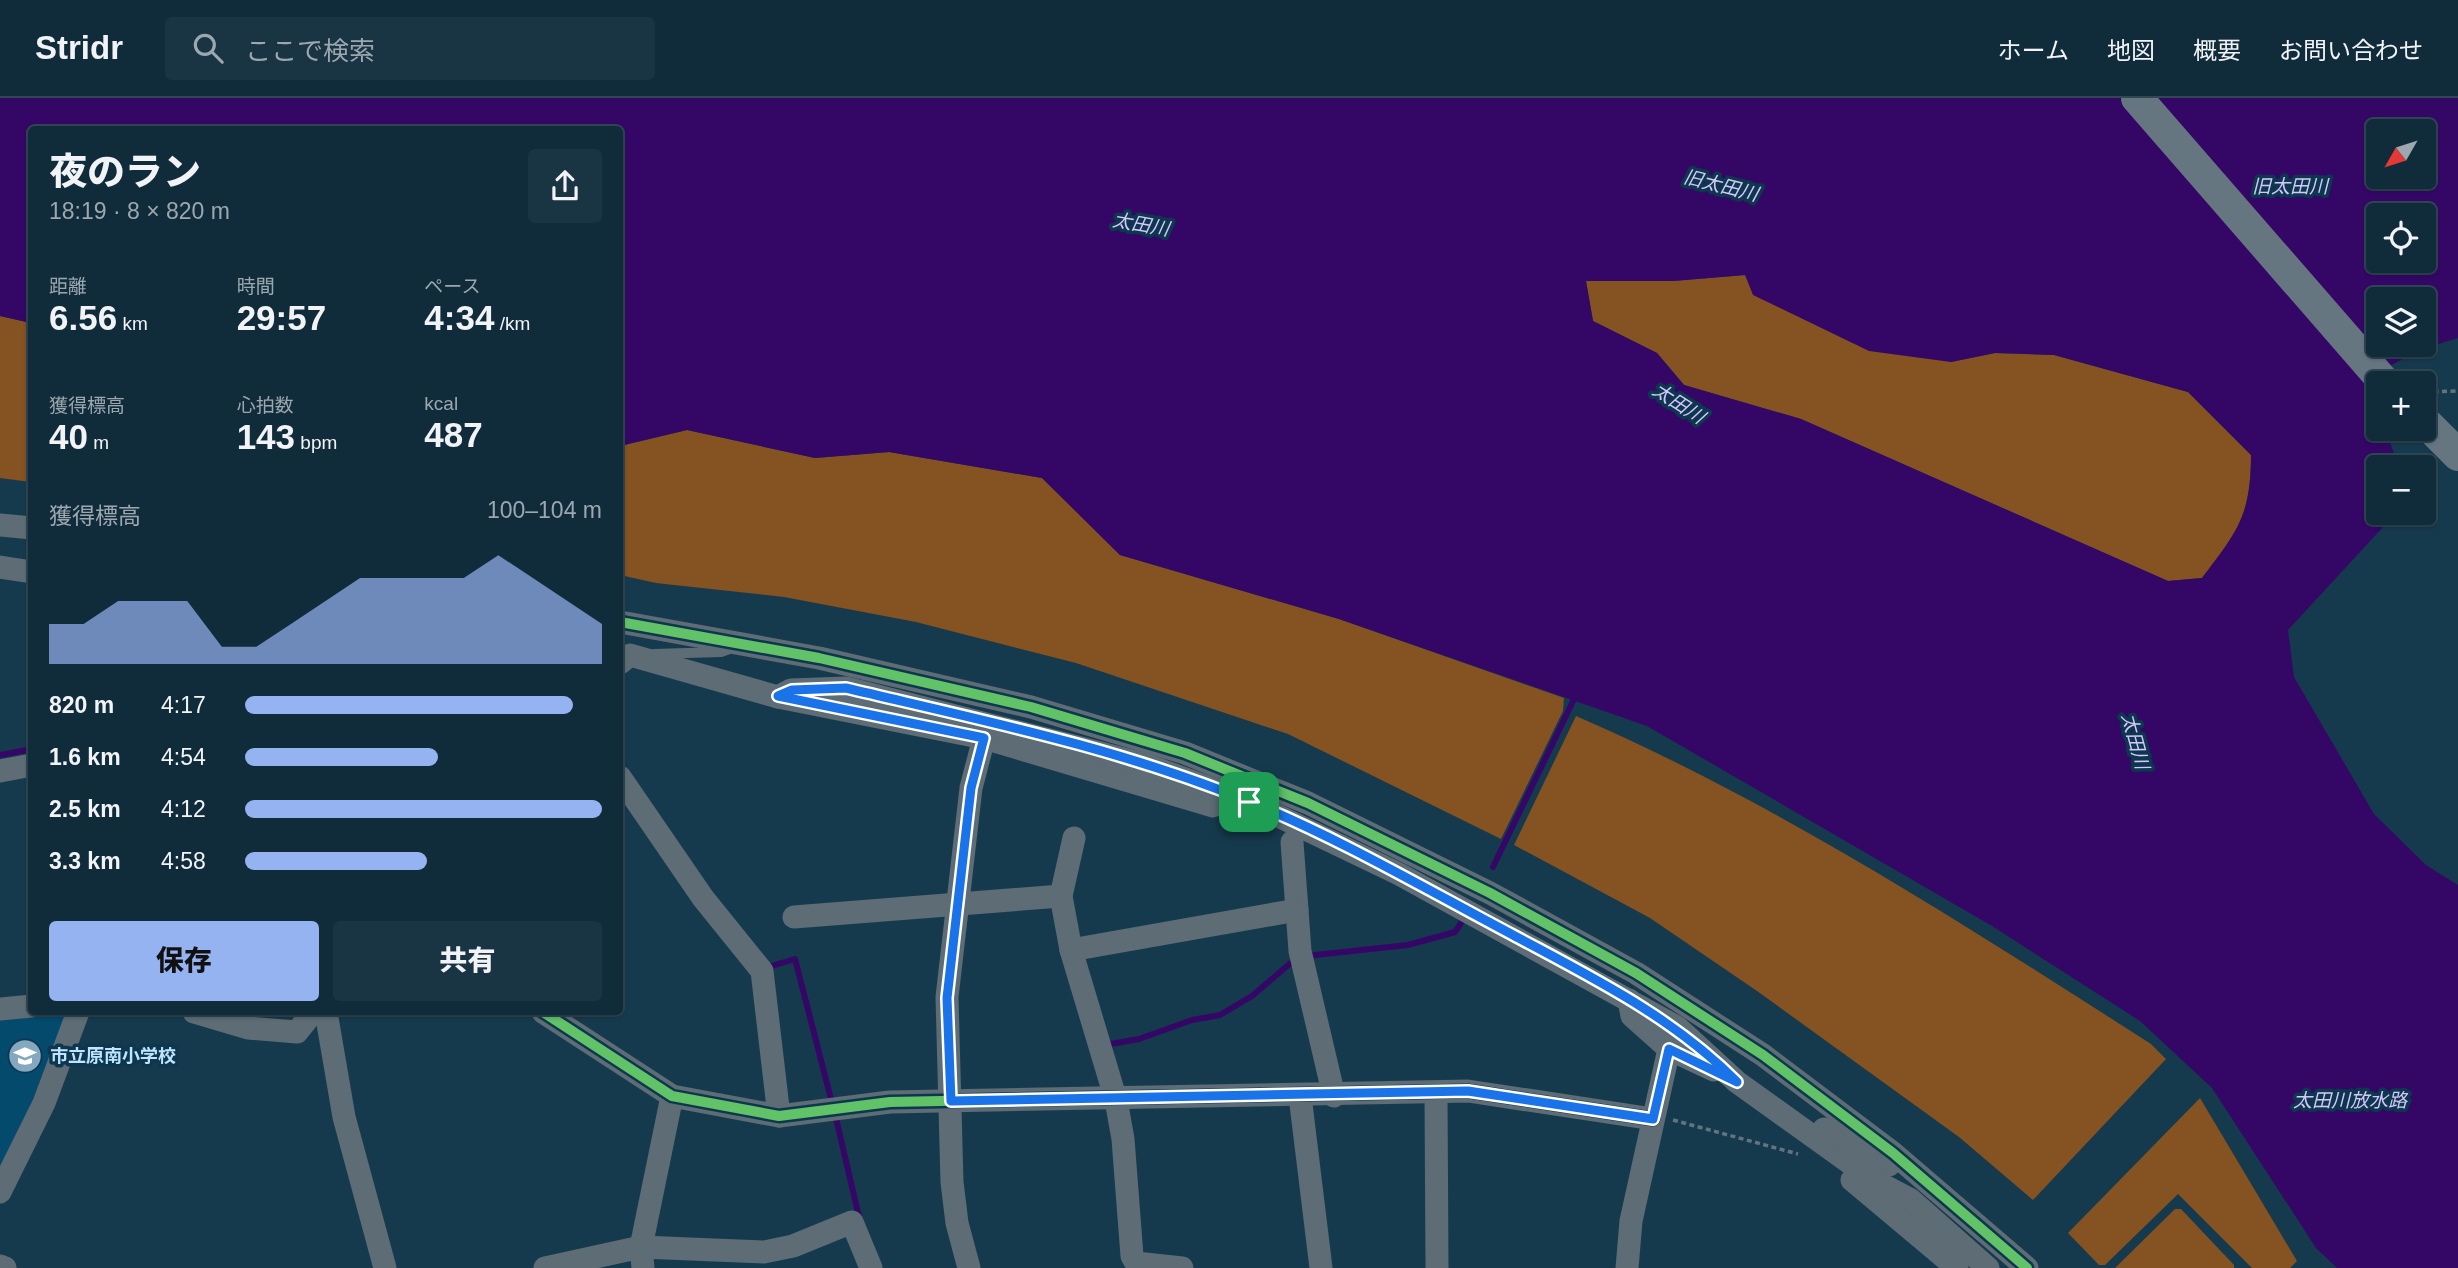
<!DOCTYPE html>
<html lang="ja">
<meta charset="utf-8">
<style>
:root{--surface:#102c3a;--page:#193442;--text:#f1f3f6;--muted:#9ca7af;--line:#304854;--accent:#95b2f1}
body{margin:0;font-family:Arial,"Noto Sans JP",sans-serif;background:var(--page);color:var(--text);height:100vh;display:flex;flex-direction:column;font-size:26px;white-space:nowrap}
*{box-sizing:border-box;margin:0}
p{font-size:23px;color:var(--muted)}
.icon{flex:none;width:38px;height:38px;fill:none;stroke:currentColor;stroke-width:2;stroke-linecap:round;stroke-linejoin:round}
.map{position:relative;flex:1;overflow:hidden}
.drawer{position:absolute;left:28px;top:28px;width:595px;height:889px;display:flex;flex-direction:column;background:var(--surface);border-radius:7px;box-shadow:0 2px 5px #0004,0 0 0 2px var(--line)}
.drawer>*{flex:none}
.needle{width:46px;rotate:231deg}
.buttons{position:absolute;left:2366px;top:21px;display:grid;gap:14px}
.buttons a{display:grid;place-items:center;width:70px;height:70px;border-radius:7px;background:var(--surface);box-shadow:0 2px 5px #0004,0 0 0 2px var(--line);font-size:35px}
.pin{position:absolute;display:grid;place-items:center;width:60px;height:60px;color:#fff;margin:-30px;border-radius:14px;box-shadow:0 4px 10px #0006}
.round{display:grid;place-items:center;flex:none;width:74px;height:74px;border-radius:7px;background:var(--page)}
.head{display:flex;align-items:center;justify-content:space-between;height:119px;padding:0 21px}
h1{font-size:38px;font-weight:800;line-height:52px}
.metrics{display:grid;grid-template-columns:repeat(3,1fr);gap:10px;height:119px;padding:7px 21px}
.metrics div{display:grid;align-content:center}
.metrics b{font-size:35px;font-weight:800}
.metrics small{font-size:19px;font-weight:400}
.metrics p{font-size:19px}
.chart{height:196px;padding:14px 21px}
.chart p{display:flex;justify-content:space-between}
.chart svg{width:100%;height:126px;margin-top:7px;fill:var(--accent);opacity:.7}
.primary-button{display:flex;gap:14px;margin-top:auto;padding:14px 21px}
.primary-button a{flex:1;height:80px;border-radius:7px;background:var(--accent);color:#111;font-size:28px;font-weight:800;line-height:80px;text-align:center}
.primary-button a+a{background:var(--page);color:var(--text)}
ul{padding:0 21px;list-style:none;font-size:23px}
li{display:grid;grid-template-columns:112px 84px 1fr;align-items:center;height:52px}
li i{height:18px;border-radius:9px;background:var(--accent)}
header{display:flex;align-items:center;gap:42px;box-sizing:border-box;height:98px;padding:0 35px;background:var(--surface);border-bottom:2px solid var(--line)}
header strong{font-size:33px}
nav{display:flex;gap:38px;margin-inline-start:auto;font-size:24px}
.search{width:490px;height:63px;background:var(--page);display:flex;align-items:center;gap:18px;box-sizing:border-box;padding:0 24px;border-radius:7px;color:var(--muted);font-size:26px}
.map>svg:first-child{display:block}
.built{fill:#034a6d}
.green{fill:#855221}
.water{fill:#340766;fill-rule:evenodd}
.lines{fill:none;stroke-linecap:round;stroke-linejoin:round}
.stream{stroke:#340766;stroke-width:6}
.path{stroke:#63747e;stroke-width:3.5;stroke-dasharray:5 3.5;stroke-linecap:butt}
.lane{stroke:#5d6c75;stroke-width:10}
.street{stroke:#5d6c75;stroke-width:23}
.secondary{stroke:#667681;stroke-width:32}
.cycleway-casing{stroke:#0d374f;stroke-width:15}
.cycleway{stroke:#61c268;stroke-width:10}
.route-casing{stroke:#fff;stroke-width:14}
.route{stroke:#1a73e8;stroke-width:9}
.labels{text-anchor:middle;stroke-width:7;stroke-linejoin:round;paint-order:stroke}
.poi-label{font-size:18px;font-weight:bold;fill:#c0e4fd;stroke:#0d374f;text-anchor:start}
.water-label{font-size:19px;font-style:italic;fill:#d6c7fa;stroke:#0d374f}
</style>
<header>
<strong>Stridr</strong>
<div class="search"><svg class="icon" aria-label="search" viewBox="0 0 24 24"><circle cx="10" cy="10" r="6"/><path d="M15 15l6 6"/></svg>ここで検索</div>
<nav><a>ホーム</a><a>地図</a><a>概要</a><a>お問い合わせ</a></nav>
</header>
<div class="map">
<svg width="2458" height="1170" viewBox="0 0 2458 1170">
<rect width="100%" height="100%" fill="#163a4d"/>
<path class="built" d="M67,914L33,1001L0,1069V915Z"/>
<g class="green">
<path d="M1745,177L1951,264L1995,255L2054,257L2188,294L2251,357C2251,418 2237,434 2202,480L2168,483L1801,321L1684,287L1657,255L1593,223L1586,183H1673Z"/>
<path d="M0,218L31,225V384L0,380Z"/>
<path d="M687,332L815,360L889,354L1042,380L1120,457L1339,521L1564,600L1563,613L1501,741L1288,636L1076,565L916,524L784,499L656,485L620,477V348Z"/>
<path d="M1576,618C1779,706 1965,827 2151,946L2166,961L2033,1102L1959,1039L1757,893L1650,820L1514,747Z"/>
<path d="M2200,1000L2297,1163L2290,1170H2252L2178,1096L2105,1167H2099L2068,1135Z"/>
<path d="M2175,1111H2181L2234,1167V1170H2115Z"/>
</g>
<path class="water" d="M0,0H2458V240L2422,251L2363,282L2378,314V331H2385L2399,369H2378V415H2396L2288,532L2294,579L2374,716L2426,767L2458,787V1170H2337L2316,1150L2212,990L2140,923L1992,828L1647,628L1339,521L1120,457L1042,380L889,354L815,360L687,332L620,348V32H32L31,225L0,218ZM2378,33H2424V79H2378ZM2378,117H2424V163H2378ZM1745,177L1753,197L1869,253L1951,264L1995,255L2054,257L2188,294L2251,357C2251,418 2237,434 2202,480L2168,483L1801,321L1684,287L1657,255L1593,223L1586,183H1673ZM2378,201H2424V247H2378Z"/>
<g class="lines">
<g class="stream">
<path d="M0,657L32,651"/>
<path d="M1493,769L1576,597"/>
<path d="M1306,858L1408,847L1455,834L1461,825"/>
<path d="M765,870L795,861L832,1005"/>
<path d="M1105,947L1139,941L1192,922L1220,917L1252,898L1293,863"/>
<path d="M835,1016L859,1119"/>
</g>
<g class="path">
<path d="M2425,294L2458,293"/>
<path d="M1673,1022L1798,1056"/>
</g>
<path class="lane" d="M654,556L721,554L732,550"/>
<g class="street">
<path d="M0,427L32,430"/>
<path d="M0,469L32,474"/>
<path d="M620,524L819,560L1031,609L1185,655L1308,705L1490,795L1636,875L1763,957L1893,1055L2027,1170"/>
<path d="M620,565L630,557L778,599L984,640L1213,708"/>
<path d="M778,599L791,592L846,590L1147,667L1249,704L1399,776L1677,929L1737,984L1875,1083L1911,1102L1988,1170"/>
<path d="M0,673L32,667"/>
<path d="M620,679L703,800L762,873L779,1018"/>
<path d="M1074,740L1061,798L1071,852L1116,1002L1123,1041L1132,1158L1136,1165L1182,1170"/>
<path d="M1292,744L1300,853L1334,998"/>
<path d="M794,819L1061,798"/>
<path d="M1071,852L1297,812"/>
<path d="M1629,902L1632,918L1669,951L1714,972"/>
<path d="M0,911L32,908"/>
<path d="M194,914L248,930L297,934L313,914"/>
<path d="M326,914L344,1019L385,1170"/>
<path d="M543,914L672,998L779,1018L890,1004L1468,993L1653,1021"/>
<path d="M1436,995L1437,1170"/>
<path d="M1300,998L1321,1170"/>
<path d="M1824,1031L1889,1067"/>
<path d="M1852,1082L1957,1170"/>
<path d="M0,1094L44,1005L78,914"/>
<path d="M0,1168L5,1170"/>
<path d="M545,1170L641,1149L764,1154L793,1148L852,1124L871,1170"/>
<path d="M643,1170L641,1149L672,998"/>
<path d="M969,1170L957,1125L952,1084L947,899L971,690L984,640"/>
<path d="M1627,1170L1631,1123L1669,951"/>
</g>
<g class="secondary">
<path d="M2137,0L2385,285"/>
<path d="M2424,323L2458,357"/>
</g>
<g class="cycleway-casing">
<g id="cycleway">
<path d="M620,524L819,560L1031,609L1185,655L1308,705L1490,795L1636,875L1763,957L1893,1055L2027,1170"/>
<path d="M543,914L672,998L779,1018L890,1004L1468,993L1653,1021"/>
</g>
</g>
<use href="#cycleway" class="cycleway"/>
</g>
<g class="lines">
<g class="route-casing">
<path id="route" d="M846,590C981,622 1119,650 1248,703C1339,740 1426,791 1513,837C1593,880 1673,919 1737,984L1669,951L1653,1021L1468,993L951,1003L947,900L971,690L984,640L778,598L792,592Z"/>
</g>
<use href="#route" class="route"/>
</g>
<defs>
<g id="school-disc" transform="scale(1.75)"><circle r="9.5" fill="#84a8bf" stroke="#0d374f"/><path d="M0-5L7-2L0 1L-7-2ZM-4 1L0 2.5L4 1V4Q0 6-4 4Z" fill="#fff"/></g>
</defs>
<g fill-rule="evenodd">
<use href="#school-disc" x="25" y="958"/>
</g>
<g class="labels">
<g class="poi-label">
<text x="50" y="964">市立原南小学校</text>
</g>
<g class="water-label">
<text transform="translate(1721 87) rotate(14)" y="7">旧太田川</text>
<text x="2290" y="95">旧太田川</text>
<text transform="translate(1141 126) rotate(10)" y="7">太田川</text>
<text transform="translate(1679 305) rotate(33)" y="7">太田川</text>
<text transform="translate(2136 643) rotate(75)" y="7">太田川</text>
<text x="2350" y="1009">太田川放水路</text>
</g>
</g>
</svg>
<div class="buttons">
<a><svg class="needle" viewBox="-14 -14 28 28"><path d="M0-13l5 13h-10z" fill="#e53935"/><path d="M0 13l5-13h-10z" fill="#9ca7af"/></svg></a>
<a><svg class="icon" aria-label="locate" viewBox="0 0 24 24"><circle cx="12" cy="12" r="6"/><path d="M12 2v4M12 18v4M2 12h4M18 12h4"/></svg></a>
<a><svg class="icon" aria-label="layers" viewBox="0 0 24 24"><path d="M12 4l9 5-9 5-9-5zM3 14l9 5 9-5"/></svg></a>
<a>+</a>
<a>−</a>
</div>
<div class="pin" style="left:1249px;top:704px;background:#1e9e55"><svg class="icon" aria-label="arrive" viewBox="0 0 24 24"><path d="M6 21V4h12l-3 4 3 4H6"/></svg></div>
<section class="drawer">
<div class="head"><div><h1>夜のラン</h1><p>18:19 · 8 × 820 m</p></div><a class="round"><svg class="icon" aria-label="share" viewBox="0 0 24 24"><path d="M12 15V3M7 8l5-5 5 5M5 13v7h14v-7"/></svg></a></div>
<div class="metrics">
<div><p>距離</p><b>6.56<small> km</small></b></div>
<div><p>時間</p><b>29:57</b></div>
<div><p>ペース</p><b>4:34<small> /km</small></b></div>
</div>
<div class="metrics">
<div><p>獲得標高</p><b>40<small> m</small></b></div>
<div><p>心拍数</p><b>143<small> bpm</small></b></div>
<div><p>kcal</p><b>487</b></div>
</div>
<div class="chart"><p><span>獲得標高</span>100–104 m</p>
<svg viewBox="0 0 160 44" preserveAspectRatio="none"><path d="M0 44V30L10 30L20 22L30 22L40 22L50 38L60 38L70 30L80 22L90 14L100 14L110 14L120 14L130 6L140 14L150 22L160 30V44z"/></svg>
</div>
<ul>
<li><b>820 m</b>4:17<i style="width:92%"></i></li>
<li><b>1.6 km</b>4:54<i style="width:54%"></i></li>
<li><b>2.5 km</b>4:12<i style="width:100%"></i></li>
<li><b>3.3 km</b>4:58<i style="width:51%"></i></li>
</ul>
<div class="primary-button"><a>保存</a><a>共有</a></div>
</section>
</div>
